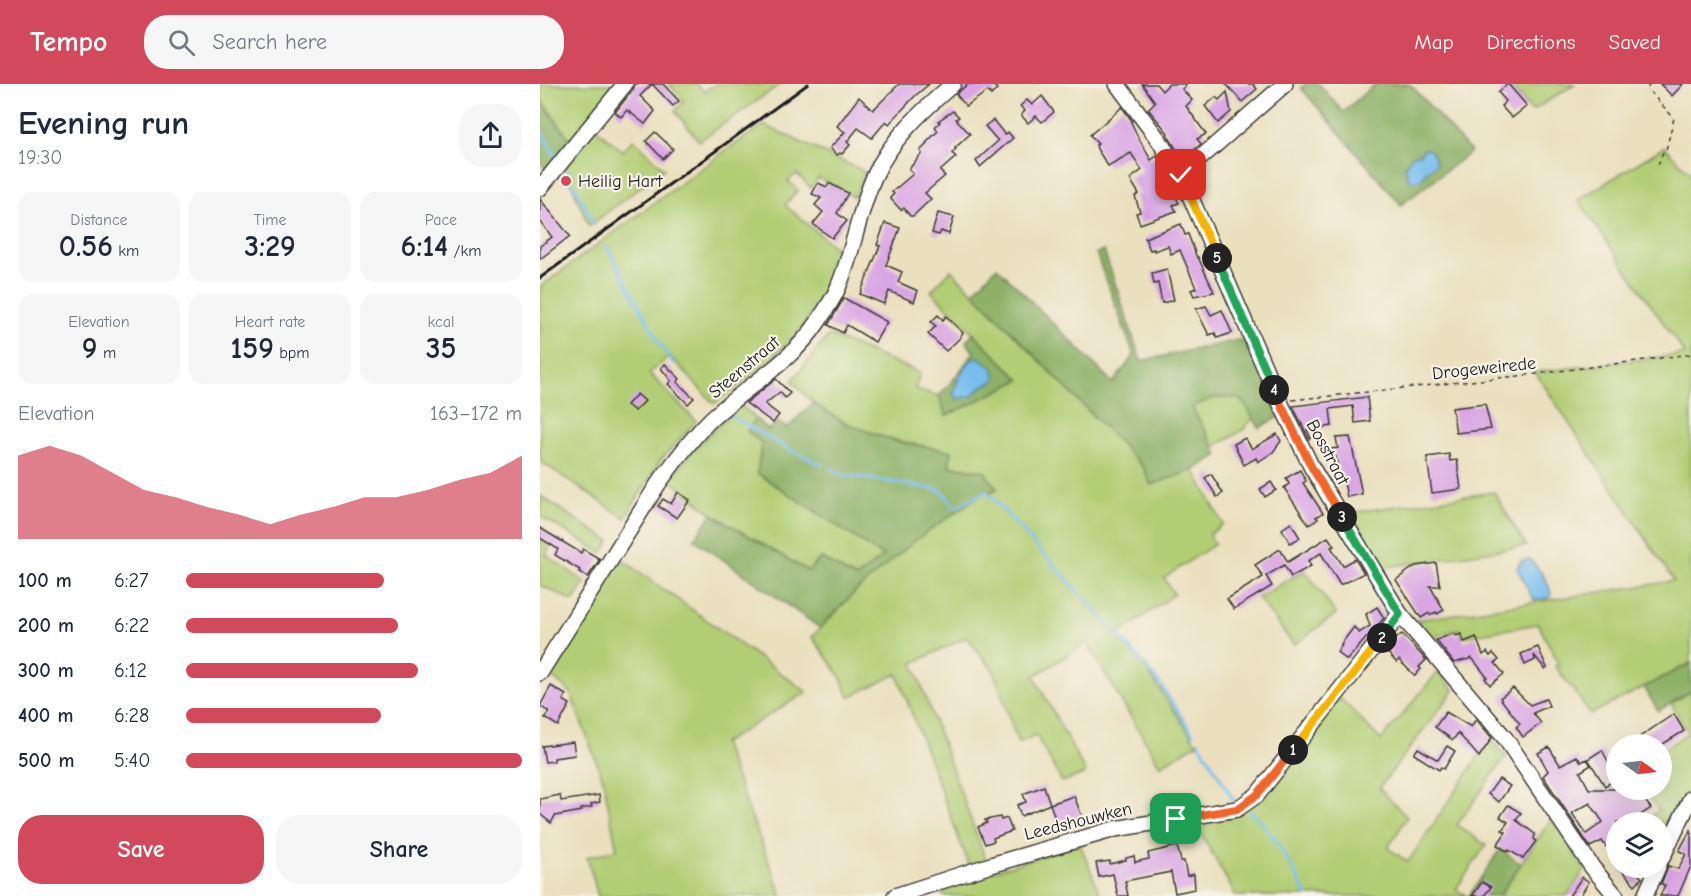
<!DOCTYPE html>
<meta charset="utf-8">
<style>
:root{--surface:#fff;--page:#f6f6f7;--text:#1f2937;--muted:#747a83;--accent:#d1495b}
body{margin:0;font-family:"Comic Neue",sans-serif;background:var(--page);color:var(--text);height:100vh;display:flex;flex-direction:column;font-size:22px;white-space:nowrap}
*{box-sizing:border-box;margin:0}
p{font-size:20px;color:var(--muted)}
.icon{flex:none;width:33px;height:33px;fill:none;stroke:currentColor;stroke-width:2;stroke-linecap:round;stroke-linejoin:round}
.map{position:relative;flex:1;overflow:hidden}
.drawer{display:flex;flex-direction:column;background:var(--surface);width:540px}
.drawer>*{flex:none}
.needle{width:39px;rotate:104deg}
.controls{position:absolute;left:1066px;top:650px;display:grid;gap:12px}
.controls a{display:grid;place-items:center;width:66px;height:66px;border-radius:50%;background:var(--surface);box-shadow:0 6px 24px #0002;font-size:30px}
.pin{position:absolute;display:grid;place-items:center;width:51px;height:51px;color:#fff;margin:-26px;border-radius:12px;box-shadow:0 3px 9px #0006}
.km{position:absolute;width:30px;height:30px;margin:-15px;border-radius:50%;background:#222;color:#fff;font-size:16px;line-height:30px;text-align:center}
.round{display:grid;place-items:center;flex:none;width:63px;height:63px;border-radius:24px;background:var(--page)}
.overview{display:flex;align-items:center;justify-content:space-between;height:102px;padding:0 18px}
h1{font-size:33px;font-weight:800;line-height:45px}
.metrics{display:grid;grid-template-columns:repeat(3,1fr);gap:9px;height:102px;padding:6px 18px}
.metrics div{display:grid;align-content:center;border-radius:15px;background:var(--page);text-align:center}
.metrics b{font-size:30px;font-weight:800}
.metrics small{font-size:16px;font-weight:400}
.metrics p{font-size:16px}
.chart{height:168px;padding:12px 18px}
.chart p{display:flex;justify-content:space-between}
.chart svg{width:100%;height:108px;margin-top:6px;fill:var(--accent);opacity:.7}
.cta{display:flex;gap:12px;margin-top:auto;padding:12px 18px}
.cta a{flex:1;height:69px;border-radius:24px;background:var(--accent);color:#fff;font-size:24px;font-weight:800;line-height:69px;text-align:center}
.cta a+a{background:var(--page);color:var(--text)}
ul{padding:0 18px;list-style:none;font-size:20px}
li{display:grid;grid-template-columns:96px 72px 1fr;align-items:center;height:45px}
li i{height:15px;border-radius:8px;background:var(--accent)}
header{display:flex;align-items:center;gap:36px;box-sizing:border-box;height:84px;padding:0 30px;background:var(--accent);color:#fff}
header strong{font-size:28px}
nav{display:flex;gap:33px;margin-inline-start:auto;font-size:21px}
.search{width:420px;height:54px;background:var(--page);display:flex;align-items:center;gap:15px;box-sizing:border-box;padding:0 21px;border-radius:24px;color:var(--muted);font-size:22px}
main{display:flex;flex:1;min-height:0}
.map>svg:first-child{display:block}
.green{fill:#b2ce74;stroke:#677548;stroke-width:1.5}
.forest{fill:#8db166;stroke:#546641;stroke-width:1.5}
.water{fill:#77beef;stroke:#4a6d86;stroke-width:1.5}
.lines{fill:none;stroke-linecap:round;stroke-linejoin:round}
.stream{stroke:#77beef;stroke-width:3}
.building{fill:#d9a5e4;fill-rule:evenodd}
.minor-casing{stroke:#3b3934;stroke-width:18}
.path{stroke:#3b3934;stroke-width:1.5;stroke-dasharray:4.5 4.5;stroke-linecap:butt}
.minor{stroke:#fff;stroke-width:15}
.rail{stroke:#1c1c1c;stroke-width:3}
.split-1-casing{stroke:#fff;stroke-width:12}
.split-2-casing{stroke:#fff;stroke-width:12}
.split-3-casing{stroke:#fff;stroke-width:12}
.split-4-casing{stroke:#fff;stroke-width:12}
.split-5-casing{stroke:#fff;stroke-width:12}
.split-6-casing{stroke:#fff;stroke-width:12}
.split-1{stroke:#f0652b;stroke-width:8}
.split-2{stroke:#f5b400;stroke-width:8}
.split-3{stroke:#22a559;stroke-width:8}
.split-4{stroke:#f0652b;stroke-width:8}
.split-5{stroke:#22a559;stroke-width:8}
.split-6{stroke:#f5b400;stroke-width:8}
.poi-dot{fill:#d1495b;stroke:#f7f3e8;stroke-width:2}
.labels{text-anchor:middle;stroke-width:4.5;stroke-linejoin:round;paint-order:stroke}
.poi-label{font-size:18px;fill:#1c1c1c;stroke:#f7f3e8;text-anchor:start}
.street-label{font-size:18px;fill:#1c1c1c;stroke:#f7f3e8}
</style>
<header>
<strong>Tempo</strong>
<div class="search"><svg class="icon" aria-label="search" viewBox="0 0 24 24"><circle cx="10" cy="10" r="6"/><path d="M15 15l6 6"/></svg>Search here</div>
<nav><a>Map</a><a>Directions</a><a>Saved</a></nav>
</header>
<main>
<section class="drawer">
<div class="overview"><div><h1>Evening run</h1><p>19:30</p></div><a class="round"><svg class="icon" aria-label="share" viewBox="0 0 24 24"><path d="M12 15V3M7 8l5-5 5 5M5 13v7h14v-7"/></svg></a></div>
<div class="metrics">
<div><p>Distance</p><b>0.56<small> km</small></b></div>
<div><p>Time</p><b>3:29</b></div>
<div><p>Pace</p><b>6:14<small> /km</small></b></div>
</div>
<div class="metrics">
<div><p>Elevation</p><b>9<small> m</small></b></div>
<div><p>Heart rate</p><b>159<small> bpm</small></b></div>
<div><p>kcal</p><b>35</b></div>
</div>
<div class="chart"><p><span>Elevation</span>163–172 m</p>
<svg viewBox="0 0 160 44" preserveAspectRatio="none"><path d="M0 44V10L10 6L20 10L30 17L40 24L50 27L60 31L70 34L80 38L90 34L100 31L110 27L120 27L130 24L140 20L150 17L160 10V44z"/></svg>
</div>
<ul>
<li><b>100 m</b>6:27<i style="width:59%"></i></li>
<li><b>200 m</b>6:22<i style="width:63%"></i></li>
<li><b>300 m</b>6:12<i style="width:69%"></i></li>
<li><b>400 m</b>6:28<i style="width:58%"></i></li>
<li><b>500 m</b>5:40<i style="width:100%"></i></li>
</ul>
<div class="cta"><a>Save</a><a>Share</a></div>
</section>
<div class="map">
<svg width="1151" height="812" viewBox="0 0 1151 812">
<rect width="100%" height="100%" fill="#f7f3e8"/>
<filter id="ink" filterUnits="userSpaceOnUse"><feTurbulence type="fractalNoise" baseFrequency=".0167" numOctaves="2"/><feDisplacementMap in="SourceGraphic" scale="12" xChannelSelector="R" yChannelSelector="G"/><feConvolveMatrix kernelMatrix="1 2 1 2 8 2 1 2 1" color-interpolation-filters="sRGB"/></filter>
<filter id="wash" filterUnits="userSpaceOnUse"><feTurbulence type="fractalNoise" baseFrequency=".008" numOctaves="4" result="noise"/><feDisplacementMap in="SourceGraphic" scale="24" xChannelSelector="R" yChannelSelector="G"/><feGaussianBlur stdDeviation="1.35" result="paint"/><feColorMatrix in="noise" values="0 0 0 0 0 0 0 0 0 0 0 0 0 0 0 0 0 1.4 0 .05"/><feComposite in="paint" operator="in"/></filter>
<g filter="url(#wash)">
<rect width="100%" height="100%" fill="#eae0be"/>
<g class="green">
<path d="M1,0H77L31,57L0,15Z"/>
<path d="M129,0H157L164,8L174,0H241L159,57L135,27L144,17Z"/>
<path d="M970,0H1035L992,27Z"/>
<path d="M224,41L325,88L315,113L278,94L271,104L257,90L248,97L258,106L245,121L300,168C279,244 233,274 174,320L130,272L109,289L156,337L120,377L85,434L0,377V203L189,64Z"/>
<path d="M55,44L83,67L94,55L124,85L49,142L24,83Z"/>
<path d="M1124,63L1151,90V579L1051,630L1015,582L1019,580L998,540L922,553L920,545L890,554L876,536L1134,497L995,288L1145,270L1038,116Z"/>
<path d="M411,186L603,383L611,400L654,386L683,440L669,451L675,460L624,494L634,510L578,551L605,583L657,660L620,682L547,559L494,592L546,689L522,698L496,651L478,659L454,588L427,553L373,579L447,779L430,784L357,590L309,613L300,592L272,553L317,506L377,455L446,407L444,387L409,382L411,367C362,359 316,350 275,320C266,313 259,304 252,297L289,251L380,289L375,305L399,312L406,332L480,296L391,207Z"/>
<path d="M673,314H698L707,323L713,334L703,346L674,363L652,323Z"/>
<path d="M200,320L216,335L207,347L222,359L217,389L344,472L316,494L281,474L268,487L172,430L129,395L160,359Z"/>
<path d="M954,408L986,462L841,484L808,429Z"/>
<path d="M0,412L70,457L62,469L0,432Z"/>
<path d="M0,456L10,463L6,471L45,498L33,517L0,501Z"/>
<path d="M80,474L267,608L183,659L242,812H58L47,773L77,766L63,695L30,608L9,591Z"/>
<path d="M765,486L796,530L754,561L718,514Z"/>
<path d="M898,588L914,606L839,704L867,733L848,764L868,778L951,654L966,672L917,741L946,761L916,805L927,812H696L655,739L688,733L800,614L841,656Z"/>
<path d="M1151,607V702L1124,752L1122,750V738H1110L1107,734L1119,726L1102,705H1122V666L1148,649L1131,619Z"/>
<path d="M1011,735L1045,785L1027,812H959Z"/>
<path d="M540,760L561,812H403L400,804Z"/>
</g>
<g class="forest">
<path d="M765,0H779L803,28L835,0H870L931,68L861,121L761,4Z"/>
<path d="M0,15L31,57L6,85L0,79Z"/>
<path d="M564,167L601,277L707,254L740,332L719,344L707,323L698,314H673L652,323L678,371L654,386L611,401L603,383L433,208L457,183L573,299L594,271L556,169Z"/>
<path d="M433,249L480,296L406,332L399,312L418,290L434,268L426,258Z"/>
<path d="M273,319L305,339L354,357L411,367L409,382L444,387L457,405L448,409L446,407L377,455L317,506L280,544L154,455L172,430L268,487L281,474L316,494L343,472L217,389L222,359L207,347L216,335L229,346L238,338L247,344Z"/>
<path d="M1151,579V607L1118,627L1104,603Z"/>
<path d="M960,765L981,780L959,812H929Z"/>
</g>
<g class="water">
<path d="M884,65C894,65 895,73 896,80L886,88L881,96L872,97L868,93L865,82L873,71L880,70Z"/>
<path d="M438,273L454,285L455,296L441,303L432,312L418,315L413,309C417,297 425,276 438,273Z"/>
<path d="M990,475C998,484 1011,499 1011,512C1006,515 998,517 993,515L977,484L981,477Z"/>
</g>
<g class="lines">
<g class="stream">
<path d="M0,45L15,72"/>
<path d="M26,85L54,140"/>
<path d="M67,163L121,262L134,279"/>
<path d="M191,332L250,366L283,381"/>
<path d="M291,385L300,390L396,405L403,408L414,423L419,422L446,407L599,574L620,600L653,650"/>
<path d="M658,657L696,720"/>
<path d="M709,728C726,734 758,794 767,812"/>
</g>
</g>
<g id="blocks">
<g class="building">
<path d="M95,0H112L100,12L115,27L105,40L87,26L81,33L75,28L93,6Z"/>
<path d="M112,0H123L139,17L133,22Z"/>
<path d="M359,0H389L375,12L349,40L346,37L332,54L318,44L307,58L310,61L302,70L300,69L297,71L290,64L305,48L297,42L319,13L333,26Z"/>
<path d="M428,0H457L454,2L457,5L451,11L448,7L426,22L416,10Z"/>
<path d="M602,0H616L622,7L629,0H647L642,5L652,16L646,22L666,50L657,55L661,60L643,76L627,50L628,49L608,25L615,18Z"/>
<path d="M686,0H713L717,5L702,18Z"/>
<path d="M968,0L987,22L972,34L961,22L966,17L958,8Z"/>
<path d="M1120,0H1143L1132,12Z"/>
<path d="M687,8L691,28L678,39L665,22L676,13L679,16Z"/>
<path d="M502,12L514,28L502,38L496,32L488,39L481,31L485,27L480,22L487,16L492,21Z"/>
<path d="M582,23L592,37L591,38L598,53L611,76L617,72L628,89L624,92L639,119L633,121L636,127L600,140L596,129L600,128L595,112L599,110L590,95L602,86L591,69L568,82L557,65L556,61L558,60L550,51Z"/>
<path d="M413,27L419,33L416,35L430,50L415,64L416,65L412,69L416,73L400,87L405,92L385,109L391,115L373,132H370L364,124L361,126L350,114L354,110L352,108L373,90L369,85L382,69L380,67L387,60L386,59L398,47L395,43L400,38L398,37Z"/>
<path d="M453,36L465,51L468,48L473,54L440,83L436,77L458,57L445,42Z"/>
<path d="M115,48L133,65L123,75L106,57Z"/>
<path d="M278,99L287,103L289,99L308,109L297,129L307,137L292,154L273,140L283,128L275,121L281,114L272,110Z"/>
<path d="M0,115L30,152L0,175V162L12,153L0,137Z"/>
<path d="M398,129L414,133L409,150L401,147L399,151L392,149Z"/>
<path d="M345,139L360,144L346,181L362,188L358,198L378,207L374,218L349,207L344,220L320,210L340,162L337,161Z"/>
<path d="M641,140L645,151L648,150L657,174L658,173L674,208L654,212L651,206L656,204L640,166L631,170L628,162L614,167V165L610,166L605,154Z"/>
<path d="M627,185L634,216L622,219L618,199L614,200L612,189Z"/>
<path d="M304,214L347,238L335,258L307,241L303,249L288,241Z"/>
<path d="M666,222L671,231L682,226L692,249L677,254L675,249L669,251L656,225Z"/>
<path d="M398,231L403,236L406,232L423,249L420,252L421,253L406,267L388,250L396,242L391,238Z"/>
<path d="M125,280L140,295L137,298L154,314L148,320L128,300L131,297L121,284Z"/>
<path d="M236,295L250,309L245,314L240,308L225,320L239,331L233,339L206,319Z"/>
<path d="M97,310L105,317L95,327L87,321Z"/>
<path d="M827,313L830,337L815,339L813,322L790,325L792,342L767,346L771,354L769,355L753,322Z"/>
<path d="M945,320L951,345L916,349L912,324Z"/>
<path d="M737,350L741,357L733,368L718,378L716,374L704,381L694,360L705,354L712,365Z"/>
<path d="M810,353L822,410L807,413L803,393H800L796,373L792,374L791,365L798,364L796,354Z"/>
<path d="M909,370L910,377L917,376L921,405L892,409L887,373Z"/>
<path d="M760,386L766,397L763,399L783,429L776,433L778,435L769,441L744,404L749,400L746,394Z"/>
<path d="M671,390L683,409L677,413L665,394Z"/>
<path d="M731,398L736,406L725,413L720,405Z"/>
<path d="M138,408L150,416L137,434L118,422L123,415L131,420Z"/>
<path d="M751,439L760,454L750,459L742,445Z"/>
<path d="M0,444L41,469L43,465L60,475L48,493L39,488L40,486L15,471L18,465L0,454Z"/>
<path d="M788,453L794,462L791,463L803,482L815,475L824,489L800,501L781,469L768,477L771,482L751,493L744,481L726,492L732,502L694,525L687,515L723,493L715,481L740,465L748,478Z"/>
<path d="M896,479L900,502H890L904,526L897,530L896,528L890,531L889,529L881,534L856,496L875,482Z"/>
<path d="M837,523L844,534L807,576L797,568L802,561L801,560L814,543L819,549L830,542L826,530Z"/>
<path d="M915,549L916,552L921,550L924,558L936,553L943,571L947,568L950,572L953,569L959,576L955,579L964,590L950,601L945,594L947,593L932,574L914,579L896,556Z"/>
<path d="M862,550L886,576L879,583L881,585L875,592L859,576L856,578L848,569L852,564L849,560Z"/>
<path d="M998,563L1007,584L1005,585L994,571L995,576L985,581L981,570Z"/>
<path d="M11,602L26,611L23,616L30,620L18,642L5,634L9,628L0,622Z"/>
<path d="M973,604L990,621L1006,615L1009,622L993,629L1001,639L983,653L976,643L980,640L960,614Z"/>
<path d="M906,628L931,643L936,635L952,654L939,673L918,649L913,656L895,643Z"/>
<path d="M1134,630L1144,647L1123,660H1089Z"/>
<path d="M33,658L35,671L14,674V677L5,678L2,662Z"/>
<path d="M907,662L915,667L904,685L901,683L899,686L874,670L878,664L898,676Z"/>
<path d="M1009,663L1020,681L1037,672L1041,678L1047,675L1051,681L1040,688L1049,705H1095L1111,724L1090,738H1077V756L1066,763L1062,757L1050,763L1003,692L1008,687L998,669ZM1050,719L1063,738L1046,750L1032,729Z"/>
<path d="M1062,666L1069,679L1068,680L1076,695L1065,702L1048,675Z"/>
<path d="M959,695L970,702L959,718L948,710Z"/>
<path d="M504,702L510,720L534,712L543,735L518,742L510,720L481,732L477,721L486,718L483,710Z"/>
<path d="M20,711L21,717L59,711L60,718L51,720L52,723L41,725L42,727L15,732L11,739L0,730V715Z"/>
<path d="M968,721L981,729L976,736L995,750L994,755L996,757L983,775L969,766L968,768L957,761L966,748L962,746L968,738L960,733Z"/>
<path d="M460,733L461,736L467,734L472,747L453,754L454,757L445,760L438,743L447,739L445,736Z"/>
<path d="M1151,745V782L1138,812H1120L1125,801L1121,800L1128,782L1138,785L1146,770L1139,767Z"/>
<path d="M637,762L641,777H644L647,792L654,790L655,805L635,809L631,788L585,797L588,812H578L573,790L559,793L556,779L570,777V780L586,776V774L594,772L595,778L609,775L608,769Z"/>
<path d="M1079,783H1097L1102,788L1099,791L1102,794L1095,801Z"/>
<path d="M1042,793L1049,798L1040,812H1029Z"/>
<path d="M942,798L951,803L944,812H932Z"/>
</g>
</g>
</g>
<g filter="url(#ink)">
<use href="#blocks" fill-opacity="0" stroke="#3b3934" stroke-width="1.5"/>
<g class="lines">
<g class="minor-casing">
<g id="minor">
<path d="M577,0L618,55L641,91L737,312L772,384L860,530L965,654L1052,783L1076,812"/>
<path d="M641,91L745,0"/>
<path d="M0,104L85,0"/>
<path d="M0,589L118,400C134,378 151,355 170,336C205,303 251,279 278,238C284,228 292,217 297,206C313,170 318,129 334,93C351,55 382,27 413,0"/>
<path d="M1122,774L1151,714"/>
<path d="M355,812L451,781L575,745L697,725L717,711L860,530"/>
<path d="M1105,812L1118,783"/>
</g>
</g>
<g class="path">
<path d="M1110,0L1108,3L1110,8L1134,34L1126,66L1122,70L1118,81"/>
<path d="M752,316L996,290L1151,270"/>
</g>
<use href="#minor" class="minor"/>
<path class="rail" d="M0,194L268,0"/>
</g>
</g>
<g class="lines" filter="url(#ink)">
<g class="split-1-casing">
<path id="split-1" d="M636,735L697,725L717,711L753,666"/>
</g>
<g class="split-2-casing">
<path id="split-2" d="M753,666L842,554"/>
</g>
<g class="split-3-casing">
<path id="split-3" d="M802,433L860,530L842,554"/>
</g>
<g class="split-4-casing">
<path id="split-4" d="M734,306L772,384L802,433"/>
</g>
<g class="split-5-casing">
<path id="split-5" d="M677,174L734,306"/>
</g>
<g class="split-6-casing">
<path id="split-6" d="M641,91L677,174"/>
</g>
<use href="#split-1" class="split-1"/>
<use href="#split-2" class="split-2"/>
<use href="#split-3" class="split-3"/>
<use href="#split-4" class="split-4"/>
<use href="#split-5" class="split-5"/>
<use href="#split-6" class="split-6"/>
</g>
<circle class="poi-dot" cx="26" cy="97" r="6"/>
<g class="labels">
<g class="poi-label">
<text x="38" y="103">Heilig Hart</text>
</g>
<g class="street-label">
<text transform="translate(204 283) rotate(-40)" y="6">Steenstraat</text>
<text transform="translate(944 284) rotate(-6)" y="6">Drogeweirede</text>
<text transform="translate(788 368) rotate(62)" y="6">Bosstraat</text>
<text transform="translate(538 737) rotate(-14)" y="6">Leedshouwken</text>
</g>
</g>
</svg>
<div class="controls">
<a><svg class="needle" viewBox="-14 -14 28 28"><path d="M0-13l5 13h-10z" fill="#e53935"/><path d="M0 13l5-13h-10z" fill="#747a83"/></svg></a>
<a><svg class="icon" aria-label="layers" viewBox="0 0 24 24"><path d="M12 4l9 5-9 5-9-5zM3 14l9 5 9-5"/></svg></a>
</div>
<div class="pin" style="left:636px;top:735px;background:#1e9e55"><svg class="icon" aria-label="arrive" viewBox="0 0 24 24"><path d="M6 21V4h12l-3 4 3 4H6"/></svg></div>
<div class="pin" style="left:641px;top:91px;background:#d93025"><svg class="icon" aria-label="check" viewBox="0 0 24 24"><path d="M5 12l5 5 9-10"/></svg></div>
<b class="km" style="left:753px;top:666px">1</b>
<b class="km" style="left:842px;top:554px">2</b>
<b class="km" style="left:802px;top:433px">3</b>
<b class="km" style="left:734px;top:306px">4</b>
<b class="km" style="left:677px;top:174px">5</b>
</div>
</main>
